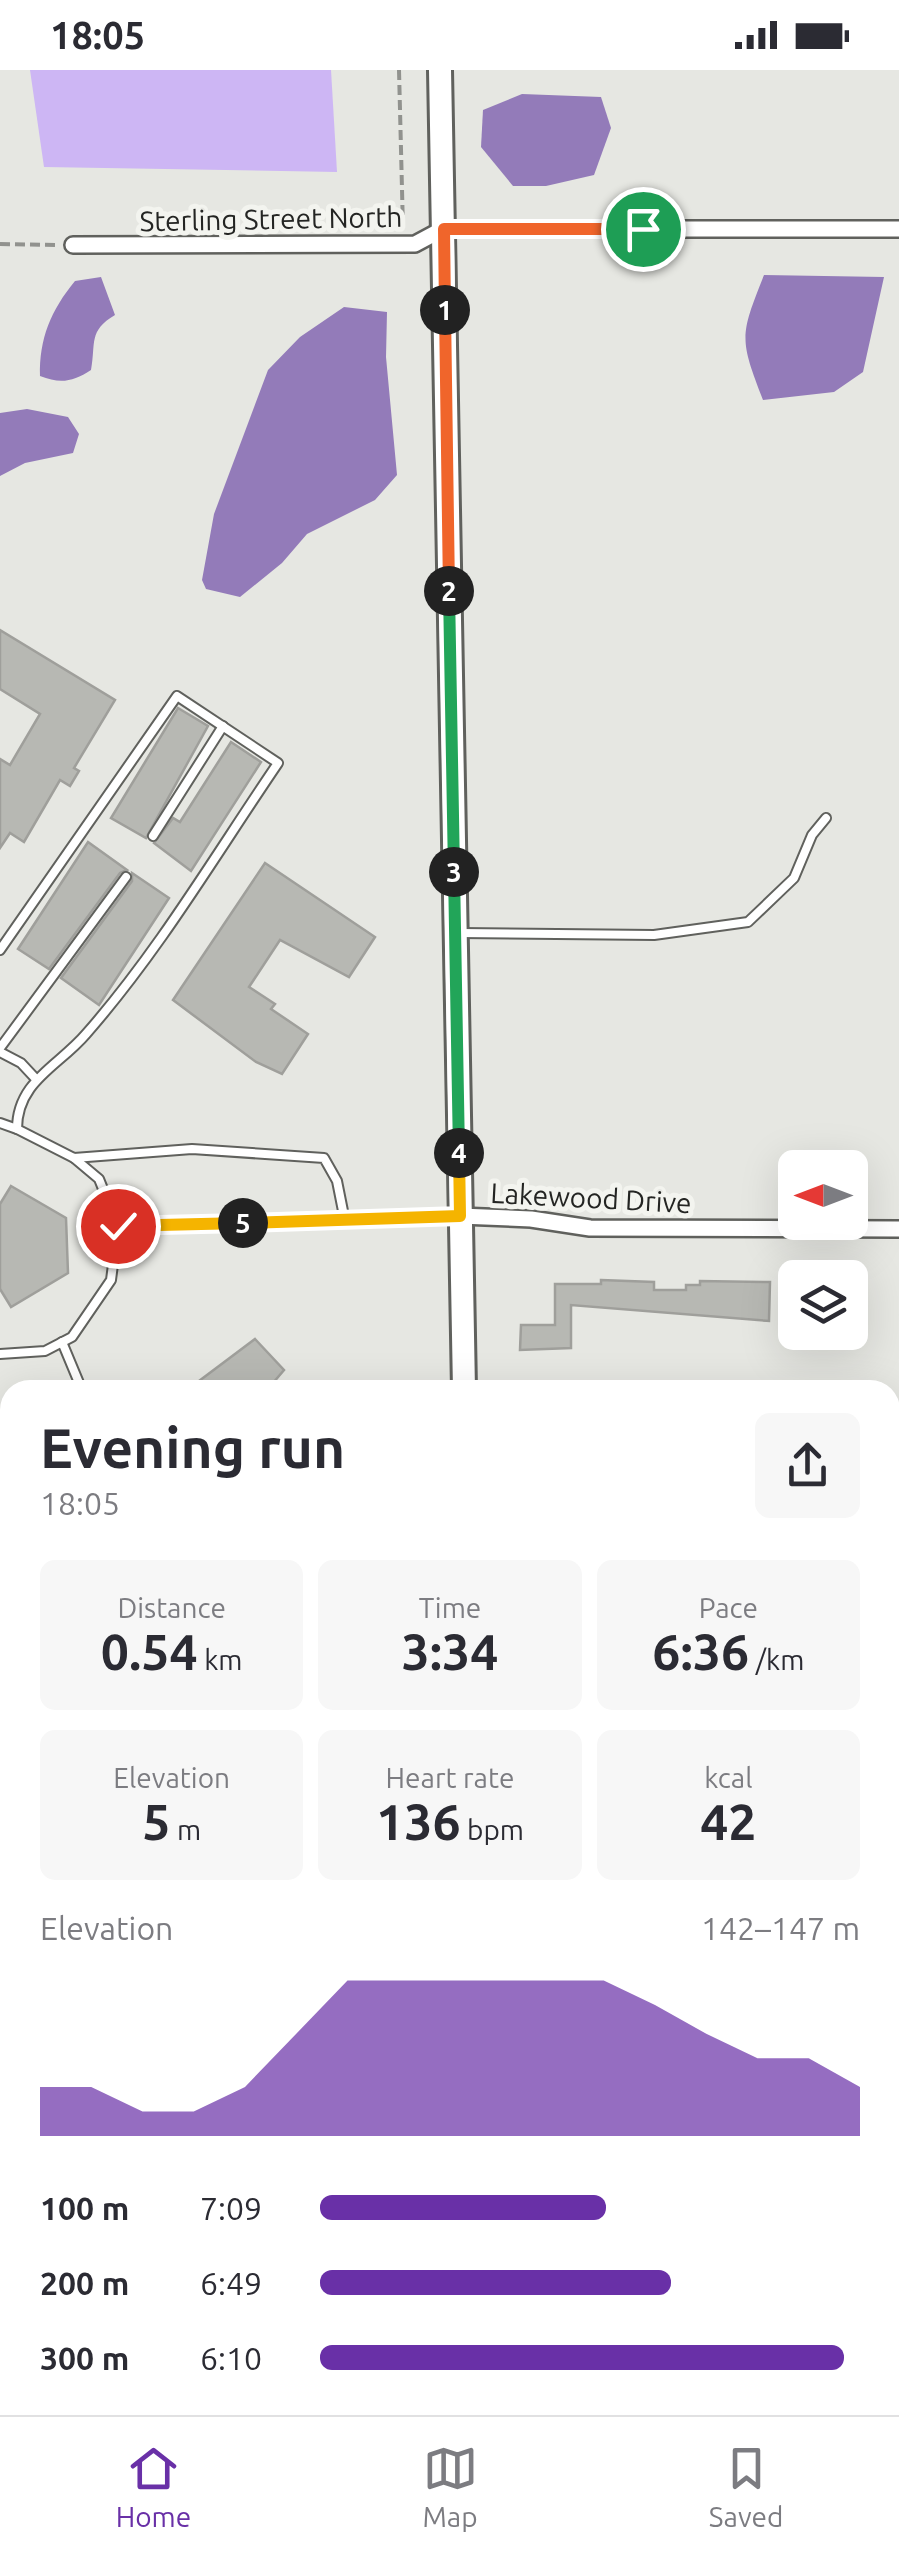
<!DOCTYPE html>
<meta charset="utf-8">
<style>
:root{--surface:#fff;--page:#f7f7f7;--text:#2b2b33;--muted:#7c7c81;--line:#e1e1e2;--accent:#6930a7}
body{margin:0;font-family:Ubuntu,sans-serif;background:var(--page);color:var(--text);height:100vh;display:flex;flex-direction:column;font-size:38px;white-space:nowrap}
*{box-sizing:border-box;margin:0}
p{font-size:32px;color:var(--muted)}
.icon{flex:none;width:55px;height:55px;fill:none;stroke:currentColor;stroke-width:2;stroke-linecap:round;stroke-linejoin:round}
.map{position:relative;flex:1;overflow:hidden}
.side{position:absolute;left:0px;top:1310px;width:900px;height:1035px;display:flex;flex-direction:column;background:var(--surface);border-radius:30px 30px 0 0;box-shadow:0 10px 40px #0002}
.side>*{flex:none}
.needle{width:65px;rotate:270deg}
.fabs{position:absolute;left:778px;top:1080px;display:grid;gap:20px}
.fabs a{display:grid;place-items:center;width:90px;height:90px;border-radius:15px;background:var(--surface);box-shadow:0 10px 40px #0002;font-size:50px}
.pin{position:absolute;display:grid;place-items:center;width:85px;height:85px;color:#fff;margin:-42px;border:5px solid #fff;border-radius:50%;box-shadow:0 2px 10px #0007}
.km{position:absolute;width:50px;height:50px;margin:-25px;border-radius:50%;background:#222;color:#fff;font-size:28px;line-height:50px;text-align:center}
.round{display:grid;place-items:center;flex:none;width:105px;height:105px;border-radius:15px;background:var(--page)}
.head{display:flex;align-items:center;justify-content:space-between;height:170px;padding:0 40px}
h1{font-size:55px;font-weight:600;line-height:75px}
.figures{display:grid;grid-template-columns:repeat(3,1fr);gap:15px;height:170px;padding:10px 40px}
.figures div{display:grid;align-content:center;border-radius:15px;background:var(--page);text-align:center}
.figures b{font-size:50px;font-weight:600}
.figures small{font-size:28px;font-weight:400}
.figures p{font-size:28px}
.chart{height:280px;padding:20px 40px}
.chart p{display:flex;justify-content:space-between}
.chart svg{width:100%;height:180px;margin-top:10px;fill:var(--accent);opacity:.7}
ul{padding:0 40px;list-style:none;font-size:32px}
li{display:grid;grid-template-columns:160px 120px 1fr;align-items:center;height:75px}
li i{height:25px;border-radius:12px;background:var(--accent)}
.status{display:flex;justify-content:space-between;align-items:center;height:70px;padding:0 50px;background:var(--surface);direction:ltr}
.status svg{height:28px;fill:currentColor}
.tab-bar{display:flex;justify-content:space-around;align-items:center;height:140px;border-top:2px solid var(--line);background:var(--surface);font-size:28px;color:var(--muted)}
.tab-bar a{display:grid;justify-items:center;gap:5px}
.tab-bar .selected{color:var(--accent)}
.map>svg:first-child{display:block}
.green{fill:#cdb6f4}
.water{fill:#937bb9}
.building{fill:#b7b8b3;stroke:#9f9f9b;stroke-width:2.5}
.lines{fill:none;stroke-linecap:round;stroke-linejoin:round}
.lane-casing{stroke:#60615d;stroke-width:12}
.street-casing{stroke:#60615d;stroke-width:20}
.secondary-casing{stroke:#60615d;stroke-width:28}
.path{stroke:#91928e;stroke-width:4;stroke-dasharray:10 5;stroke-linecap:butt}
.lane{stroke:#fff;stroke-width:8}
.street{stroke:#fff;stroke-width:15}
.secondary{stroke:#fff;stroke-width:22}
.split-1-casing{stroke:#fff;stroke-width:20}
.split-2-casing{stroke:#fff;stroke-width:20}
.split-3-casing{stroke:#fff;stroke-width:20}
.split-4-casing{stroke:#fff;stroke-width:20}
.split-5-casing{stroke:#fff;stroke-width:20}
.split-6-casing{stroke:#fff;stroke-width:20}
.split-1{stroke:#f0652b;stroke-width:12}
.split-2{stroke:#f0652b;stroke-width:12}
.split-3{stroke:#22a559;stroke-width:12}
.split-4{stroke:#22a559;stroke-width:12}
.split-5{stroke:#f5b400;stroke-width:12}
.split-6{stroke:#f5b400;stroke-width:12}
.labels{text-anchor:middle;stroke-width:10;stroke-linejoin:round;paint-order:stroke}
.street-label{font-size:28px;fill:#242523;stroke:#f3f4ef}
</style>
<div class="status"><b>18:05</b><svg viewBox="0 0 49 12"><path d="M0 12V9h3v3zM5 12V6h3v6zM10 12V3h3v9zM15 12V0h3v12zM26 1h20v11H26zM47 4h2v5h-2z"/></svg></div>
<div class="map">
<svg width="899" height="2345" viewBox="0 0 899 2345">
<rect width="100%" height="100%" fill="#e6e7e2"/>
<path class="green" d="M30,0H331L337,102L44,97Z"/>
<g class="water">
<path d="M522,24L601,27L611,58L594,105L546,116H513L481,77L483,40Z"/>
<path d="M764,205L884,207L863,302L834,322L763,330C739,268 740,266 764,205Z"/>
<path d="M101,207L115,245C88,261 96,273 91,300C73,312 60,314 40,306C39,269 51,240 75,211Z"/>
<path d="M344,237L387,242L386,287L397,405L375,430L307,464L282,493L240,527L206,519L202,510L214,444L268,300L300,267Z"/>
<path d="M27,339L68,347L79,364L73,383L25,393L0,406V343Z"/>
<path d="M890,2244L899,2246V2298L890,2308Z"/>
<path d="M659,2335H744L746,2345H669Z"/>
</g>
<g class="building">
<path d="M0,560L115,630L74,698L79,701L70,716L60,710L24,772L10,763L0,778V689L10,695L40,644L0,619Z"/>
<path d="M178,638L208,656L146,768L111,748Z"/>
<path d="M231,672L261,692L191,801L154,773L173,748L180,752Z"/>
<path d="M88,772L127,800L120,803L49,899L18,879Z"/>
<path d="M265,793L375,867L349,907L280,870L249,917L275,934L271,939L308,964L282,1004L256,992L173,930Z"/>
<path d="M132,803L169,828L99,935L61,908L132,811Z"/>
<path d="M11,1116L66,1148L68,1203L11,1237L0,1219V1134Z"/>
<path d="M601,1210L654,1212V1220H686V1215H700V1211L770,1212L769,1251L571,1235V1278L520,1280L521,1255H555V1214H601Z"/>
<path d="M255,1269L284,1300L267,1320H187Z"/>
</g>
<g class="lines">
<g class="lane-casing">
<g id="lane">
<path d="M153,766L223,656"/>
<path d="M460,863L654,865L748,852L794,808L812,765L826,748"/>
<path d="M0,880L177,626L278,693C216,784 159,881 86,964C59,996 17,1011 17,1059L74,1088L192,1079L324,1088L337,1111L345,1151"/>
<path d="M0,978L126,807"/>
<path d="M0,982L21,993L35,1008"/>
<path d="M0,1053L17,1059"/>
<path d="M74,1088L99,1109L118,1156"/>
<path d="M62,1272L82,1320"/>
<path d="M0,1284L45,1281L72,1267L111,1210L118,1156L455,1146"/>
<path d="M0,1432L10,1444"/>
<path d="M0,2318H10"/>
<path d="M300,2335L301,2345"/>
</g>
</g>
<g class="street-casing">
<g id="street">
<path d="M73,175L415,174L443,159H899"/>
<path d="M460,1146L531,1149L590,1158L899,1159"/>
<path d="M890,1569H899"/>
<path d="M890,1992H899"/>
<path d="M0,2103H10"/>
<path d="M99,2335L100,2345"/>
</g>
</g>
<g class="secondary-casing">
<g id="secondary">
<path d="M440,0L464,1320"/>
<path d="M485,2335V2345"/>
</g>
</g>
<g class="path">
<path d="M399,0L403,159"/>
<path d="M0,174L58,175"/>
</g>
<use href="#lane" class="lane"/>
<use href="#street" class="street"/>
<use href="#secondary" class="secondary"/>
</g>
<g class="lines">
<g class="split-1-casing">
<path id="split-1" d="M445,240L444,159H643"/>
</g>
<g class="split-2-casing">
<path id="split-2" d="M445,240L449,521"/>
</g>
<g class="split-3-casing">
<path id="split-3" d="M449,521L454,802"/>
</g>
<g class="split-4-casing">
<path id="split-4" d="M454,802L459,1083"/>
</g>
<g class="split-5-casing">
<path id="split-5" d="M243,1153L460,1146L459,1083"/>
</g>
<g class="split-6-casing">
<path id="split-6" d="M118,1156L243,1153"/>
</g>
<use href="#split-1" class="split-1"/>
<use href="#split-2" class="split-2"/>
<use href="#split-3" class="split-3"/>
<use href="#split-4" class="split-4"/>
<use href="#split-5" class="split-5"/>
<use href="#split-6" class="split-6"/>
</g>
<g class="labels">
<g class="street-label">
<text transform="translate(271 149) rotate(-1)" y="10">Sterling Street North</text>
<text transform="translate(591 1128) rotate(3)" y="10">Lakewood Drive</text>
</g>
</g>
</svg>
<div class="fabs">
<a><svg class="needle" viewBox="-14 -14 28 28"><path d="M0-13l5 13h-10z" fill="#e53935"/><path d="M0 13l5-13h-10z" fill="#7c7c81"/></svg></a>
<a><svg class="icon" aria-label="layers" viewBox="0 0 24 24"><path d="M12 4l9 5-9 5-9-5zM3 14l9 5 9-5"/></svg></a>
</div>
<div class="pin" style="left:643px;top:159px;background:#1e9e55"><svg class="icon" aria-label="arrive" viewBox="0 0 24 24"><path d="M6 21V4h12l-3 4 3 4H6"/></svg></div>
<div class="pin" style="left:118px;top:1156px;background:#d93025"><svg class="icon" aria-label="check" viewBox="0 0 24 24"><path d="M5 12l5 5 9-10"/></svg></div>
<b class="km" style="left:445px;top:240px">1</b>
<b class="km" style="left:449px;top:521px">2</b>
<b class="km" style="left:454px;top:802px">3</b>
<b class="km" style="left:459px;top:1083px">4</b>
<b class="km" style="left:243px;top:1153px">5</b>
<section class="side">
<div class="head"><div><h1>Evening run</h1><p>18:05</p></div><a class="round"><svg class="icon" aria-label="share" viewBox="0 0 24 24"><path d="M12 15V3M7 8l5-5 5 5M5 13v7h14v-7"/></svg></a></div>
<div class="figures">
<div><p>Distance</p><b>0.54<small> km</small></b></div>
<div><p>Time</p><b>3:34</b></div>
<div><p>Pace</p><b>6:36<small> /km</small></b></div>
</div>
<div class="figures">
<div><p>Elevation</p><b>5<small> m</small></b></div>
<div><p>Heart rate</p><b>136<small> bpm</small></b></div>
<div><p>kcal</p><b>42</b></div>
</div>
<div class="chart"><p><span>Elevation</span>142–147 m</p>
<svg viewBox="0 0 160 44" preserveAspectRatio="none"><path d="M0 44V32L10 32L20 38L30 38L40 32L50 19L60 6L70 6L80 6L90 6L100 6L110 6L120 12L130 19L140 25L150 25L160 32V44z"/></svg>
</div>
<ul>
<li><b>100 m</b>7:09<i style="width:53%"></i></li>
<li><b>200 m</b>6:49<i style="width:65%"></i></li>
<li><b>300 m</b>6:10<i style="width:97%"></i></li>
</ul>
</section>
</div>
<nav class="tab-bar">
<a class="selected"><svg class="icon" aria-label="home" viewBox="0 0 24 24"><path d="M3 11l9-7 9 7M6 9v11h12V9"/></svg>Home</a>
<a><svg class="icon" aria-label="map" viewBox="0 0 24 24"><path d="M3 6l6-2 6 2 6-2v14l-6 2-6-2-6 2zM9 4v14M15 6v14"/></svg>Map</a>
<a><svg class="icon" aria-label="saved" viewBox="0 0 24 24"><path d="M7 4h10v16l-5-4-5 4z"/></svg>Saved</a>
</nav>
